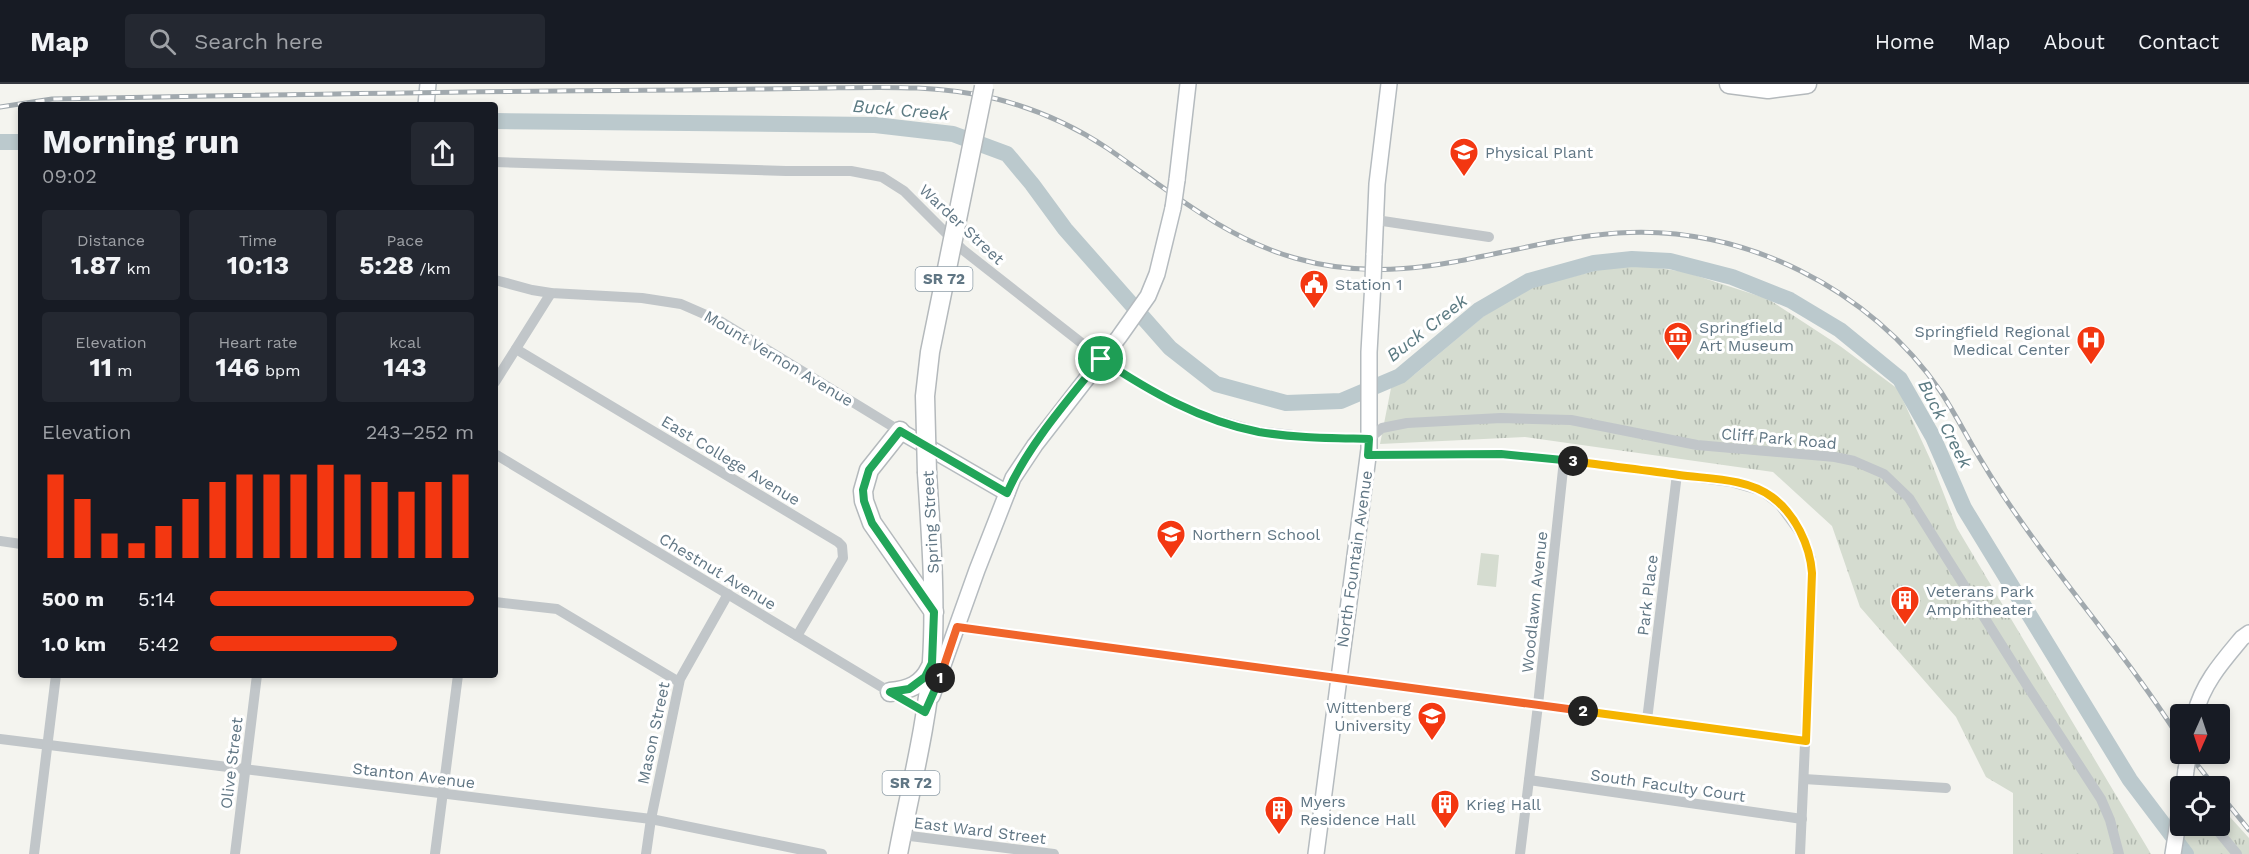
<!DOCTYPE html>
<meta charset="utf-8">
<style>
:root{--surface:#171b24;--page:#242831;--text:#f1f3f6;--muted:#9ea1a6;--line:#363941;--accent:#f33711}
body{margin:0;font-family:"Work Sans",sans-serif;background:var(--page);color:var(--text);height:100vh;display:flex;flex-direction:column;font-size:22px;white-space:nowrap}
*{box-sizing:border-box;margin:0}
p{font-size:20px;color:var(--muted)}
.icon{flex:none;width:33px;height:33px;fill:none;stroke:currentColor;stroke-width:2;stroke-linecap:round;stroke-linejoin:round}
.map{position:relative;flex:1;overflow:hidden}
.sheet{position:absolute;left:18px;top:18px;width:480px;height:576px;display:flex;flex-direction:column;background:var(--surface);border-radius:6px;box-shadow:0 3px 9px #0003}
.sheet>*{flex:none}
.needle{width:39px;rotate:183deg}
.controls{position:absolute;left:2170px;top:620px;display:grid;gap:12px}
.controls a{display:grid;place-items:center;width:60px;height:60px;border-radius:6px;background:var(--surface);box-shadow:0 3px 9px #0003;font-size:30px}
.pin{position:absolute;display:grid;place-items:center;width:51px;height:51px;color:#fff;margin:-26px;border:3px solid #fff;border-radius:50%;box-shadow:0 2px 6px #0007}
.km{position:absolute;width:30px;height:30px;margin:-15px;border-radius:50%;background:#222;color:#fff;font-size:16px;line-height:30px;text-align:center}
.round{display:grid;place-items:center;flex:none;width:63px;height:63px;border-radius:6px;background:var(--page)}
.overview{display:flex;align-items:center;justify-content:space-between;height:102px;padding:0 24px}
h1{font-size:33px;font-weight:700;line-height:45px}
.stats{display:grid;grid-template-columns:repeat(3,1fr);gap:9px;height:102px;padding:6px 24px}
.stats div{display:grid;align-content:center;border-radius:6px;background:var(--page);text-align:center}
.stats b{font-size:26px;font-weight:700}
.stats small{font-size:16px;font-weight:400}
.stats p{font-size:16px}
.chart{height:168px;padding:12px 24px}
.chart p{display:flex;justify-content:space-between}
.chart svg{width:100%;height:108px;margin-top:6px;stroke:var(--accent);stroke-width:6}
ul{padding:0 24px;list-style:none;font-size:20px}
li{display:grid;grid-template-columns:96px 72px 1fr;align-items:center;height:45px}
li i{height:15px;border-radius:8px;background:var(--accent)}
header{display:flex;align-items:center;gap:36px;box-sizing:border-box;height:84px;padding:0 30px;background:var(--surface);border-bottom:2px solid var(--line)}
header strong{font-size:28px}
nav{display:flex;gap:33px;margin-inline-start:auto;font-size:21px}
.search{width:420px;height:54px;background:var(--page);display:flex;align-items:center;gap:15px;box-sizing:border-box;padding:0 21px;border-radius:6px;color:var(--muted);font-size:22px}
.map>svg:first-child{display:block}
.grass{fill:url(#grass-tufts)}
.garden{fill:#d5dcd0}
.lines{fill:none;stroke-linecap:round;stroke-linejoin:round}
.river{stroke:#bbc9cd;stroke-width:16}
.secondary-casing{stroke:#b5bbbf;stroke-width:18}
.primary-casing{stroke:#b4b9bc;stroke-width:21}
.street{stroke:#c1c6c9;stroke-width:10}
.secondary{stroke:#fff;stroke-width:15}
.primary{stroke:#fff;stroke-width:18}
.rail-casing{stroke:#a1a9ae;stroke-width:5}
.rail{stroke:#fff;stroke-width:3;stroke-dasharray:9;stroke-linecap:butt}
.secondary-bridge-casing{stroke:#b5bbbf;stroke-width:18;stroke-linecap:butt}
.primary-bridge-casing{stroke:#b4b9bc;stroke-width:21;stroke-linecap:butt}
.secondary-bridge{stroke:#fff;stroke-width:15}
.primary-bridge{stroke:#fff;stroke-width:18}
.split-1-casing{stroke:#fff;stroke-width:12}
.split-2-casing{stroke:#fff;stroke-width:12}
.split-3-casing{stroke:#fff;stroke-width:12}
.split-4-casing{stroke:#fff;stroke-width:12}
.split-1{stroke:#22a559;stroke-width:8}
.split-2{stroke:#f0652b;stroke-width:8}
.split-3{stroke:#f5b400;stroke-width:8}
.split-4{stroke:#22a559;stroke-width:8}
.labels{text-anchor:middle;stroke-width:6;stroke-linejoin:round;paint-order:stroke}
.shield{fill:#fff;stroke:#909fa9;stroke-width:1.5}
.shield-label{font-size:15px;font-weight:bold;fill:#607684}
.poi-label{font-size:16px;fill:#607684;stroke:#fff;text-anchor:start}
.street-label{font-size:16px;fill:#607684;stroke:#fff}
.water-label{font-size:18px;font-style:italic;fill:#5b7a82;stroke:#fff}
</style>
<header>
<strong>Map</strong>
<div class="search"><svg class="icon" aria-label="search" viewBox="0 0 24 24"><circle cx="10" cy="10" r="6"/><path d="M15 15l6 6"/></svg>Search here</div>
<nav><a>Home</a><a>Map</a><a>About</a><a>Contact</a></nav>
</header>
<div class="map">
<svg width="2249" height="770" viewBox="0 0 2249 770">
<defs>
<pattern id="grass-tufts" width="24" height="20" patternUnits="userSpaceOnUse" patternTransform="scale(1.5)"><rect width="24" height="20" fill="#d5dcd0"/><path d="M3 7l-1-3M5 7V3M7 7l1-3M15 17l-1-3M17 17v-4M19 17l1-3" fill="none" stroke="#b0b7ae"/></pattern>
</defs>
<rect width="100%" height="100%" fill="#f4f4ef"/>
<g class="grass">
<path d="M1639,181L1685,188L1768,215L1840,262L1898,305L1931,377L1957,444L2151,770H2013V709L1986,693L1956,633L1860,523L1832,442L1773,388L1525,353L1380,360L1391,304L1415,290L1484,232L1529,204L1602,185Z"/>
<path d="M2220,722L2249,754V770H2172L2181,741H2220Z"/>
</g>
<path class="garden" d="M1481,469L1499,471L1496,503L1477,501Z"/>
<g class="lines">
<g class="river">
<path d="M495,37L875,41L953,50L1007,70L1032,100L1065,145L1170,264L1216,300L1286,319L1341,317L1400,292L1479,226L1529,197L1594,179L1632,175L1670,177L1732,193L1790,216L1840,246L1900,295L1933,353L1964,424L2130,696L2186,770"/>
<path d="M0,58H21"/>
</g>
<g class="secondary-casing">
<g id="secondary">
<path d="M426,21L428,0"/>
<path d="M1177,96L1188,0"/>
<path d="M1374,171L1377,100L1389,0"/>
<path d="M900,347L1007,409"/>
<path d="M932,612L977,486L1013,394L1035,361L1119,253L1148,212L1157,190L1173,124"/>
<path d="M2195,630C2203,599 2222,578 2242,554L2249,549"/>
<path d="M2184,702L2186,686"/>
<path d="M1316,770L1369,365V268L1373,198"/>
<path d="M2173,770L2181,720"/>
</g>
</g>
<g class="primary-casing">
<g id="primary">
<path d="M1729,0L1768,5L1807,0"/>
<path d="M900,347L869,386L863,407L864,417L872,439L934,528"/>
<path d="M890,608C909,606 922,601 930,584"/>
<path d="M898,770C910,706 927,641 932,577C936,514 931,452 927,389"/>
</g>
</g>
<g class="street">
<path d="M495,78L786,87H851L882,93L904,107L963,166L1102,275L1150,306L1180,321L1211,334L1256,347L1321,354L1369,355L1382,344L1407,339L1501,334L1571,336L1697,361L1835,373L1854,377L1884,390L1909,414L2028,603L2101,715L2110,736L2119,770"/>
<path d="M1376,136L1489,153"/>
<path d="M495,196L532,206L551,209L642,214L681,220L720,237L900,347"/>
<path d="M516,265L838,458L842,462L843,474L797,552"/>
<path d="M495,298L551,209"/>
<path d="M495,370L925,629"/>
<path d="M1368,371L1501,370L1564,376L1731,398L1762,407L1779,420L1804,454L1811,475V527L1800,770"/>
<path d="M0,457L21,460"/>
<path d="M495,518L557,525L679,598"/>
<path d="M958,543L1806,657"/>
<path d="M1647,636L1677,390"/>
<path d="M0,655L651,735L822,770"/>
<path d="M1804,695L1946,704"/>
<path d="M1529,696L1802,735"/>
<path d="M2213,741L2237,770"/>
<path d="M902,751L1054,770"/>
<path d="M34,770L56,591"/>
<path d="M235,770L257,591"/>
<path d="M435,770L458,591"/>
<path d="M646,770L651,735L680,595L728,510"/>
<path d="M1520,770L1538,621L1564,376"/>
</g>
<use href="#secondary" class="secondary"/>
<use href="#primary" class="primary"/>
<g class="rail-casing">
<g id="rail">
<path d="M0,23L52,15C262,11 472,7 683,6C731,5 780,5 828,4C885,3 941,1 997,15C1036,25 1074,42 1107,64C1167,105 1224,154 1295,174C1411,208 1505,157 1618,149C1742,140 1871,205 1941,308C1956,331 1969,357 1984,381C2000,408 2019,435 2038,461C2086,527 2138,588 2181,657"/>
<path d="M2188,669L2214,702"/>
<path d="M2220,710L2249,746"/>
</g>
</g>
<use href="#rail" class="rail"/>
<g class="secondary-bridge-casing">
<g id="secondary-bridge">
<path d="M1173,124L1177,96"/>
<path d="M1373,198L1374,171"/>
<path d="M2186,686L2189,669"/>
</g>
</g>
<g class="primary-bridge-casing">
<path id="primary-bridge" d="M927,389L925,312L930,268L984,3"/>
</g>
<use href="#secondary-bridge" class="secondary-bridge"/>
<use href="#primary-bridge" class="primary-bridge"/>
</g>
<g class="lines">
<g class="split-1-casing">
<path id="split-1" d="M940,594L925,628L890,608L909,605L925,593L932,579L934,528L872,439L864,417L863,406L869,386L900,347L1007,409C1028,361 1069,315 1101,275"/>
</g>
<g class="split-2-casing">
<path id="split-2" d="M940,594L957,543L1583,627"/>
</g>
<g class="split-3-casing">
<path id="split-3" d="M1573,377C1608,382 1644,386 1679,391C1709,395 1747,394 1772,413C1795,430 1810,461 1812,489L1806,657L1583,627"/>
</g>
<g class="split-4-casing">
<path id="split-4" d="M1101,275C1149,307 1201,337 1259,348C1295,354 1332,354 1369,355L1368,371L1501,370L1573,377"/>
</g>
<use href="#split-1" class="split-1"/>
<use href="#split-2" class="split-2"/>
<use href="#split-3" class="split-3"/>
<use href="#split-4" class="split-4"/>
</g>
<defs>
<g id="university-pin" transform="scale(1.5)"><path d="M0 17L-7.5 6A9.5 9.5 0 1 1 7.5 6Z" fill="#f33711" stroke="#fff"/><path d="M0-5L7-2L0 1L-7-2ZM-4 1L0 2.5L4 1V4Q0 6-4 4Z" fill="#fff"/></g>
<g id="civic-pin" transform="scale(1.5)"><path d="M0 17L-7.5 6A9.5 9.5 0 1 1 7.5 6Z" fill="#f33711" stroke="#fff"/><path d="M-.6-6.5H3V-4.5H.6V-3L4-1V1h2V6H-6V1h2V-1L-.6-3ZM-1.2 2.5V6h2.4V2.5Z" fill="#fff"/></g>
<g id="museum-pin" transform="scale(1.5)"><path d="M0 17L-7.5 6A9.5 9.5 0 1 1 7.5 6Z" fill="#f33711" stroke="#fff"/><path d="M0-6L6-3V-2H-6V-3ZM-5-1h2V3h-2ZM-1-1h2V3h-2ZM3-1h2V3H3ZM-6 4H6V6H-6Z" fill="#fff"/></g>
<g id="hospital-pin" transform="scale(1.5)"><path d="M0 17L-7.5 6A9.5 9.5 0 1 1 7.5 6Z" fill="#f33711" stroke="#fff"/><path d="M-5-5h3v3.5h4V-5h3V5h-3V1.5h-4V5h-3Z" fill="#fff"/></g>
<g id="school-pin" transform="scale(1.5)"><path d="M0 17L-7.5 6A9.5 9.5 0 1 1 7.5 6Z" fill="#f33711" stroke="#fff"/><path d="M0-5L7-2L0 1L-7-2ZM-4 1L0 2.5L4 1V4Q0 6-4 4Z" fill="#fff"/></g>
<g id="building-pin" transform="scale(1.5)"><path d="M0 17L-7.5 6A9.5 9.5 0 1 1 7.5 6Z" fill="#f33711" stroke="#fff"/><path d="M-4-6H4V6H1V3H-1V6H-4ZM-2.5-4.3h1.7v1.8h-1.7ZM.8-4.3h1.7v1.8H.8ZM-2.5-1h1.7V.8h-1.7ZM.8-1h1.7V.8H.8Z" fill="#fff"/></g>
</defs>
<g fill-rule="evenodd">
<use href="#university-pin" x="1464" y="68"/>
<use href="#civic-pin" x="1314" y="200"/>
<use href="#museum-pin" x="1678" y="252"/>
<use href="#hospital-pin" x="2091" y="256"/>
<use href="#school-pin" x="1171" y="450"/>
<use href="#building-pin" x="1905" y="516"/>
<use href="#university-pin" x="1432" y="632"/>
<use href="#building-pin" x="1445" y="720"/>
<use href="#building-pin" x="1279" y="726"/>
</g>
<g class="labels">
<g class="shield">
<rect x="915.5" y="183" width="57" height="24" rx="4.5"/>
<rect x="882.5" y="687" width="57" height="24" rx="4.5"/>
</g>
<g class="shield-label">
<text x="944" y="200">SR 72</text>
<text x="911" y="704">SR 72</text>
</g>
<g class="poi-label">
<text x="1485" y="74">Physical Plant</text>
<text x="1335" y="206">Station 1</text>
<text x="1699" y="249">Springfield<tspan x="1699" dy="18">Art Museum</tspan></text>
<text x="2070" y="253" text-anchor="end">Springfield Regional<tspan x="2070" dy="18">Medical Center</tspan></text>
<text x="1192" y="456">Northern School</text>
<text x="1926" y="513">Veterans Park<tspan x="1926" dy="18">Amphitheater</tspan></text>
<text x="1411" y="629" text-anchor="end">Wittenberg<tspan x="1411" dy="18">University</tspan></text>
<text x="1300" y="723">Myers<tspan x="1300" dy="18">Residence Hall</tspan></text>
<text x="1466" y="726">Krieg Hall</text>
</g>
<g class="street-label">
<text transform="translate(962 140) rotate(43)" y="6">Warder Street</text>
<text transform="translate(779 274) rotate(31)" y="6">Mount Vernon Avenue</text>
<text transform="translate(1779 354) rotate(5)" y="6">Cliff Park Road</text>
<text transform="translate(731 376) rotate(31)" y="6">East College Avenue</text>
<text transform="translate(930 438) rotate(-93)" y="6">Spring Street</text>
<text transform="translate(1354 475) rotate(-82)" y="6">North Fountain Avenue</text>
<text transform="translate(718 487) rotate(31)" y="6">Chestnut Avenue</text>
<text transform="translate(1647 511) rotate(-83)" y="6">Park Place</text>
<text transform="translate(1534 518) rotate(-84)" y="6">Woodlawn Avenue</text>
<text transform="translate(653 649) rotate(-78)" y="6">Mason Street</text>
<text transform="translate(231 679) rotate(-83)" y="6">Olive Street</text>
<text transform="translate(414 691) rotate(7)" y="6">Stanton Avenue</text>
<text transform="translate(1668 701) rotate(8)" y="6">South Faculty Court</text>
<text transform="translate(980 746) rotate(7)" y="6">East Ward Street</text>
</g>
<g class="water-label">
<text transform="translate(901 26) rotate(5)" y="6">Buck Creek</text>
<text transform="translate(1427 244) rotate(-38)" y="6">Buck Creek</text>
<text transform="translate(1945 340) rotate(63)" y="6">Buck Creek</text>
</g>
</g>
</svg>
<div class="controls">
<a><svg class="needle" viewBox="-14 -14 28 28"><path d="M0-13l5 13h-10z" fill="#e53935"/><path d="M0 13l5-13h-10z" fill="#9ea1a6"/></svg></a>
<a><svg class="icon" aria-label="locate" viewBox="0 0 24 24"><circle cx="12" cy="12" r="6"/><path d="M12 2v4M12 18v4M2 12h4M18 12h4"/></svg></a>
</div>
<div class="pin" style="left:1101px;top:275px;background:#1e9e55"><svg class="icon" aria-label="arrive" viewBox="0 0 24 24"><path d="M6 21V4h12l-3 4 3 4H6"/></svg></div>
<b class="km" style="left:940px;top:594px">1</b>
<b class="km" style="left:1583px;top:627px">2</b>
<b class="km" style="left:1573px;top:377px">3</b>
<section class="sheet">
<div class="overview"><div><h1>Morning run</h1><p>09:02</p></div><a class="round"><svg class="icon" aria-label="share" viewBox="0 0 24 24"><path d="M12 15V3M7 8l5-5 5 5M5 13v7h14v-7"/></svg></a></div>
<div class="stats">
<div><p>Distance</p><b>1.87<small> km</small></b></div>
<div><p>Time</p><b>10:13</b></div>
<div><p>Pace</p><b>5:28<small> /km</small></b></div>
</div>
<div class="stats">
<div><p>Elevation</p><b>11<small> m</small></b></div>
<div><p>Heart rate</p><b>146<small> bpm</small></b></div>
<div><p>kcal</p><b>143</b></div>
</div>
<div class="chart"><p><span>Elevation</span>243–252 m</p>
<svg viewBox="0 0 160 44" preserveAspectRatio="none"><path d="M5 44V10M15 44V20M25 44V34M35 44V38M45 44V31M55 44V20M65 44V13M75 44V10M85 44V10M95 44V10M105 44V6M115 44V10M125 44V13M135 44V17M145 44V13M155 44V10"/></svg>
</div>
<ul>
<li><b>500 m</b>5:14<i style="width:100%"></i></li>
<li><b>1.0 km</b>5:42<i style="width:71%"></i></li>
</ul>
</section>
</div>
